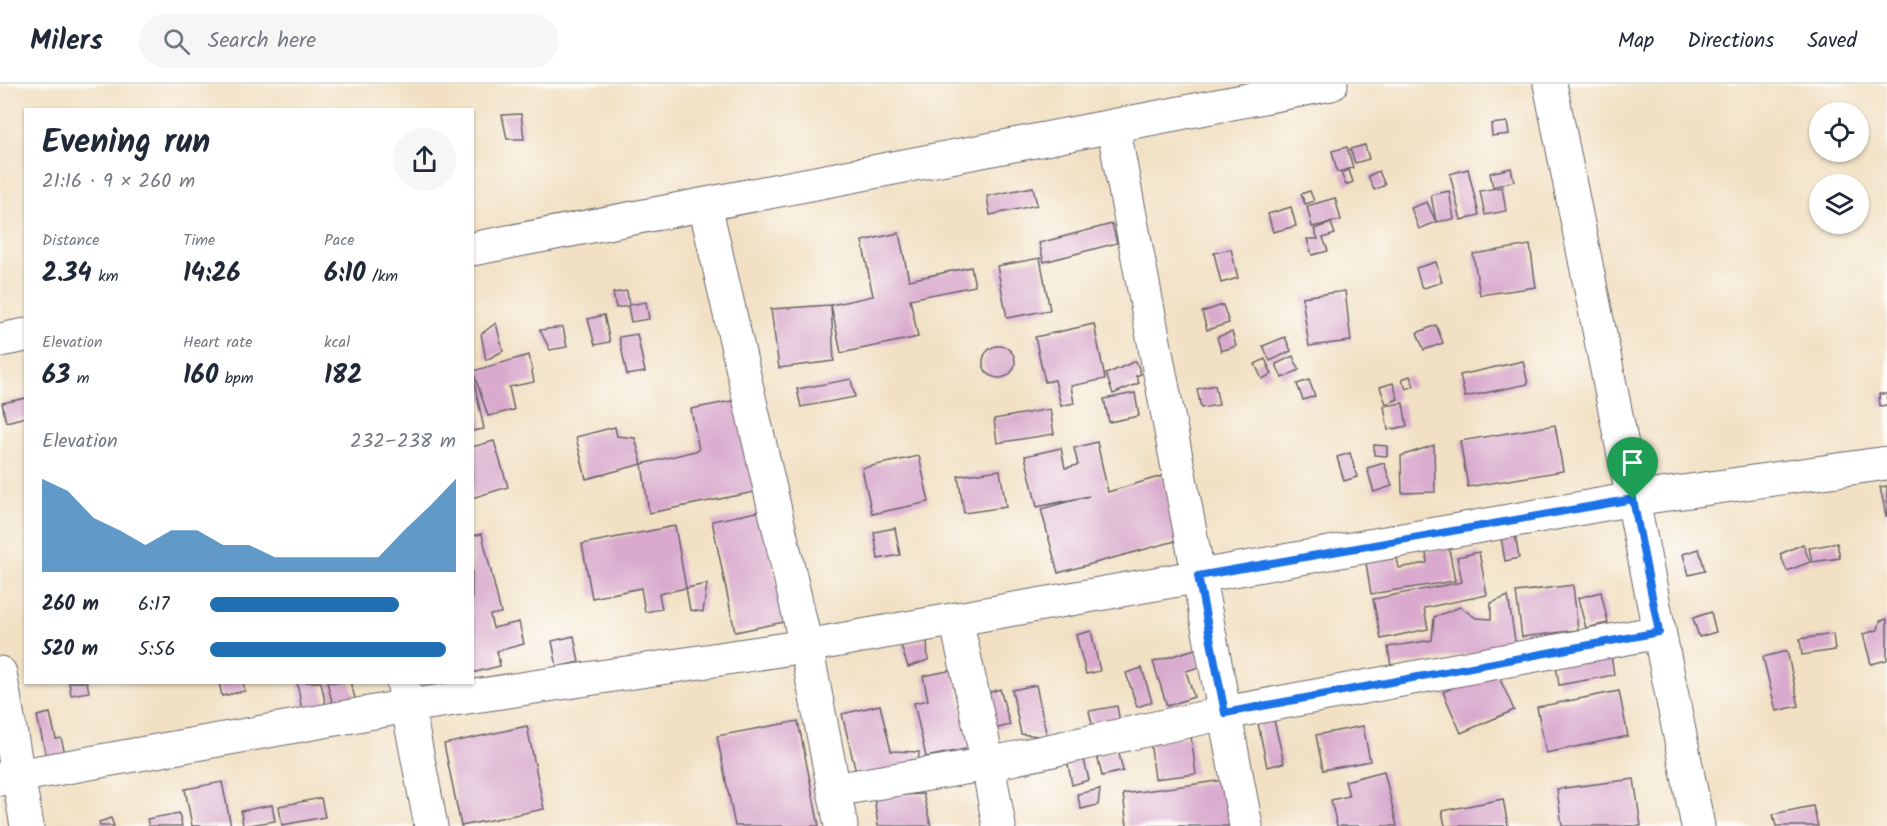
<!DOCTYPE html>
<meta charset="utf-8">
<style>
:root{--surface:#fff;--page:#f6f6f7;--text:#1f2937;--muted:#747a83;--line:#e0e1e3;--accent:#1f6fb2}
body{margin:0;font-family:Kalam,sans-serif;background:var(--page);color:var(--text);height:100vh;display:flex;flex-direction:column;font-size:22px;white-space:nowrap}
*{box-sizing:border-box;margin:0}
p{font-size:20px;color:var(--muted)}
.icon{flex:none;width:33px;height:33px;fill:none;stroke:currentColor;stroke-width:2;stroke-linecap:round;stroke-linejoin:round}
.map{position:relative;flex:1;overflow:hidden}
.side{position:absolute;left:24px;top:24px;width:450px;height:576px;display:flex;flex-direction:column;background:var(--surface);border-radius:0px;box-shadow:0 2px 4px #0004}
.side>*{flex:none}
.tools{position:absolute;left:1809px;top:18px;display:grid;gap:12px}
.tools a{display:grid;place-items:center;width:60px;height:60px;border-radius:50%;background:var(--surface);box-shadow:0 2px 4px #0004;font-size:30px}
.pin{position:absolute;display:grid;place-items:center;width:51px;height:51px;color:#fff;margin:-62px -26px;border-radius:50% 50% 50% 0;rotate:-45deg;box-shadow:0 0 6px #0007}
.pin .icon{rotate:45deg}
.round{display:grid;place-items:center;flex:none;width:63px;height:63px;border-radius:32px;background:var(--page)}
.overview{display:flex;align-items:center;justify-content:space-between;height:102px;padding:0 18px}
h1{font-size:33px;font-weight:800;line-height:45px}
.figures{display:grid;grid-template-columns:repeat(3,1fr);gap:9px;height:102px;padding:6px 18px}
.figures div{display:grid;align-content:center}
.figures b{font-size:26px;font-weight:800}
.figures small{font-size:16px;font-weight:400}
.figures p{font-size:16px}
.chart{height:168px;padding:12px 18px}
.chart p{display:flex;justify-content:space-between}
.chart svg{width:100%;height:108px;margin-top:6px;fill:var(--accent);opacity:.7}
ul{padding:0 18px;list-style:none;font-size:20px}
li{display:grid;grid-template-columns:96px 72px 1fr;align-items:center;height:45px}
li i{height:15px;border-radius:8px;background:var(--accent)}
header{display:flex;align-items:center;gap:36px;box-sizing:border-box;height:84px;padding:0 30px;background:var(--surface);border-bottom:2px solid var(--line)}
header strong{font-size:28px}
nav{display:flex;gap:33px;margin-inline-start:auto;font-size:21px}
.search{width:420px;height:54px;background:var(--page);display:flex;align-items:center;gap:15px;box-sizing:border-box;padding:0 21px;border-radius:33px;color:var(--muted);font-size:22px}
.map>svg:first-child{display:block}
.building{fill:#d9aacd}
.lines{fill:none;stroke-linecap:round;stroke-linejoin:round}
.minor-casing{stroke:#6a646b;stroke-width:35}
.minor{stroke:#fff;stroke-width:33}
.route-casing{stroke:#fff;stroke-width:12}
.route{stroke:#1a73e8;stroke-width:8}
</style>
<header>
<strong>Milers</strong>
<div class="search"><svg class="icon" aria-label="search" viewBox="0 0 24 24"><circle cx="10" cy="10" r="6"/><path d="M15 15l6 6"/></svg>Search here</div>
<nav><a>Map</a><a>Directions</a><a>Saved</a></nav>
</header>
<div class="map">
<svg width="1887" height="742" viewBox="0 0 1887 742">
<rect width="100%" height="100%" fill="#fdfcf7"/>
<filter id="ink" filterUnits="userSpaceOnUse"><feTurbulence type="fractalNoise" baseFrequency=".0167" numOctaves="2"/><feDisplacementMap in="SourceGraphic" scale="12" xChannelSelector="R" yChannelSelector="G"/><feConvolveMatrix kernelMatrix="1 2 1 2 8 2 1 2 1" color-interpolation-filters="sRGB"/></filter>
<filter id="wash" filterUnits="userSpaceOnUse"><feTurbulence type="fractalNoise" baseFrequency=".008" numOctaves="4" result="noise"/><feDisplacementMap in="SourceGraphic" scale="24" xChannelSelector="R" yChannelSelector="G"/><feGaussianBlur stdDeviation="1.35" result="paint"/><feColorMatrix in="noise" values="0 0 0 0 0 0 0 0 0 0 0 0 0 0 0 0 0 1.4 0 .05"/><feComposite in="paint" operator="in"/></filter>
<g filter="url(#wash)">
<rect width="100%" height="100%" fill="#f1e0c3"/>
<g id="blocks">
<g class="building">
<path d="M521,30L524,55H507L502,31Z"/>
<path d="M1507,38L1509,50L1492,52L1491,40Z"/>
<path d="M1365,61L1369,75L1355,79L1350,65Z"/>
<path d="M1347,63L1353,84L1337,88L1332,67Z"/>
<path d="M1511,84L1514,97L1493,103L1490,89Z"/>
<path d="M1468,85L1479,131L1461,136L1450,90Z"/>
<path d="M1349,86L1353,98L1346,101L1341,89Z"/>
<path d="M1379,87L1385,101L1374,106L1368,92Z"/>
<path d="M1033,103L1037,121L990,131L987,112Z"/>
<path d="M1502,103L1506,127L1485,131L1480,107Z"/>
<path d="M1310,107L1314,117L1305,120L1301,110Z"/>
<path d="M1449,107L1454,135L1436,138L1431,111Z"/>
<path d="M1335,114L1341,136L1312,143L1307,122Z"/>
<path d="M1427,118L1436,138L1419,145L1411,124Z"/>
<path d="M1291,123L1296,142L1273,148L1268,130Z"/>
<path d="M1331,139L1335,150L1323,154L1328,167L1312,171L1307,155H1318L1314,145Z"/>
<path d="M1112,140L1117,159L1044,178L1039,159Z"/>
<path d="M899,149L909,196L971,183L975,202L910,215L918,253L841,269L831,221L834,277L779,284L771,225L831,221L873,212L862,157Z"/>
<path d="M1530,161L1536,203L1480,211L1473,170Z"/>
<path d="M1231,165L1238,194L1221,199L1214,169Z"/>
<path d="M1040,174L1050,226L1007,234L997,182Z"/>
<path d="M1436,178L1442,198L1424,204L1421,202L1416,184Z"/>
<path d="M627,207L629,221L646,218L649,235L631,238L628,222L616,224L613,209Z"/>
<path d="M1345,207L1351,257L1309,262L1302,213Z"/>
<path d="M1223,221L1229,239L1207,246L1202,228Z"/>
<path d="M604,231L610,258L595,261L588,235Z"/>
<path d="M496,239L503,267L486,276L481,250Z"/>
<path d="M1094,240L1105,295L1071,302L1074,319L1061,322L1055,296L1045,298L1035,253Z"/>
<path d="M1436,241L1443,259L1424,266L1417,249Z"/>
<path d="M563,243L567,263L550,266L540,246Z"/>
<path d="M1232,248L1236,262L1221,267L1217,253Z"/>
<path d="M637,250L645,288L627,291L619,253Z"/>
<path d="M1285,253L1291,267L1270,277L1263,262Z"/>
<circle cx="999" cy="278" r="16"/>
<path d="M529,271L534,298L509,303L514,326L488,332L473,287Z"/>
<path d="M1293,272L1299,286L1282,294L1276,280Z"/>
<path d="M1265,275L1272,290L1262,295L1255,280Z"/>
<path d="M1136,277L1141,290L1136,292L1139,299L1113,310L1106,290Z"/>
<path d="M1523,277L1528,300L1465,313L1460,291Z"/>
<path d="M472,288L484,345L472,347Z"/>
<path d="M1410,292L1414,302L1406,305L1402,295Z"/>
<path d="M851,295L855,313L801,323L797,305Z"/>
<path d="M1309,296L1315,312L1303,316L1297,300Z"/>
<path d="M1393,299L1398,315L1386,320L1380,303Z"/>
<path d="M1215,301L1219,321L1201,324L1197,305Z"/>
<path d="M1135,309L1139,332L1109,338L1104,315Z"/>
<path d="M1879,310H1887V321L1880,322Z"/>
<path d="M26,314V333L6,338L2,319Z"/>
<path d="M742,315L760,407L649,429L642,380L699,366L691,325Z"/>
<path d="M1403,319L1407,342L1388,346L1384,322Z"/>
<path d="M1050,325L1054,350L997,359L994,335Z"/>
<path d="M1555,341L1563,387L1468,403L1460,357Z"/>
<path d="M615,343L617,352L635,354L642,380L586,395L576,353Z"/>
<path d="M494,357L508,403L472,414V363Z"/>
<path d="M1097,358L1108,408L1162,392L1179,456L1058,489L1041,425L1089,412L1037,423L1025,372L1061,364L1065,384L1078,381L1074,364Z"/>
<path d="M1374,361L1387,362V372L1374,371Z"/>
<path d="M1434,361L1435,408L1402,409L1401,372Z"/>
<path d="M1350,369L1357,393L1344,397L1337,373Z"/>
<path d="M919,372L929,418L872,430L862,384Z"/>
<path d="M1384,379L1392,402L1374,408L1367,384Z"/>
<path d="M1000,386L1006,423L964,429L958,392Z"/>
<path d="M1887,402V432H1886L1880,403Z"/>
<path d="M762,427L784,538L735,548L712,437Z"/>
<path d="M675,442L686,504L707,500L703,528L690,526L686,504L659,510L662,525L645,528L641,504L592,514L582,460Z"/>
<path d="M895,444L900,471L878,475L874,448Z"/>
<path d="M482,450L501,529L490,531L493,544L519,538L524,560L497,567L500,582L472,589V452Z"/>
<path d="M1515,450L1519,474L1505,477L1501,453Z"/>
<path d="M1837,459L1840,474L1812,478L1809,464Z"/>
<path d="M1803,460L1810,478L1787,487L1780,470Z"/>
<path d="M1449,464L1455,497L1371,510L1366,479L1397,474L1399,484L1427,479L1426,468Z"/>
<path d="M1699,465L1705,487L1689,491L1683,470Z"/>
<path d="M1479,468L1487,511L1424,524L1428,545L1381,555L1373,515L1462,498L1457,473Z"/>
<path d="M1573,501L1578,546L1522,553L1516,508Z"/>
<path d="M1601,508L1608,539L1586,544L1578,514Z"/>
<path d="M1508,512L1516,563L1391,582L1388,563L1432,556L1434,533L1460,523L1476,534L1491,535V519Z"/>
<path d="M1711,528L1716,548L1699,553L1693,534Z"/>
<path d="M1887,535V576L1871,580L1863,550L1878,546L1880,537Z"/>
<path d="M1091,547L1100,587L1086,590L1076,551Z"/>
<path d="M1833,550L1835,566L1802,571L1800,555Z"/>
<path d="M574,552L579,578L557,583L552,557Z"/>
<path d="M927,555L928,576L908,583L901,562Z"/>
<path d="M1195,565L1200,583L1186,587L1194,613L1167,622L1153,578Z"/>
<path d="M1787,567L1799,622L1776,627L1763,573Z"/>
<path d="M1611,571L1614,591L1559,601L1556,581Z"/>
<path d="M1142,584L1152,618L1137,623L1126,589Z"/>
<path d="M1495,584L1514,626L1461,649L1443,608Z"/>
<path d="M953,586L970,664L926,673L914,619L928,616L923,592Z"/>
<path d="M69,598H87L89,608L71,611Z"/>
<path d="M219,598H243L245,607L222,612Z"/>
<path d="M297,598H321L327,628L303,632Z"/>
<path d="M327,598H350L357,620L334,626Z"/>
<path d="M1036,601L1047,653L1021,650L1012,606Z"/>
<path d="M1000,605L1010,641L991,646L982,611Z"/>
<path d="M1619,607L1628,652L1546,669L1537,623Z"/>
<path d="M880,621L891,667L919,668L918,683L858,697L842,630Z"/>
<path d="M1117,622L1120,638L1093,644L1089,627Z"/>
<path d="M50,629L56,655L61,654L67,677L48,681L37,632Z"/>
<path d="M1274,636L1284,679L1267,683L1258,639Z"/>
<path d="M798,637L819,742H735L717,652Z"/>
<path d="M527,642L544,725L461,742L444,660Z"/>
<path d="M1363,642L1370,677L1323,686L1316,651Z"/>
<path d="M1191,652L1196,690L1155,695L1150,657Z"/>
<path d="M1118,665L1123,687L1102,692L1097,671Z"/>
<path d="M1083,672L1089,696L1072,701L1067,675Z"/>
<path d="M1384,687L1397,742H1337L1331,716L1349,712L1345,697Z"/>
<path d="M1634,695L1641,742H1562L1557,705Z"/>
<path d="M1225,696L1232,742H1127L1123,710Z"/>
<path d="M222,698L231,742H192L185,705Z"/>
<path d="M1100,705L1098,721L1081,725L1077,710Z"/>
<path d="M923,710L931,742H878L874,712Z"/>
<path d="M321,714L325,733L282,741L279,722Z"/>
<path d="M1503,715L1508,742H1445L1442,727Z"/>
<path d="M272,721L275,737L243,742L241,727Z"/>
<path d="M1813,722L1818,742H1776L1773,730Z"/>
<path d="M179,729L182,742H149L147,735Z"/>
<path d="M111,734L114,742H100L99,738Z"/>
</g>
</g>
</g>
<g filter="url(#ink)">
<use href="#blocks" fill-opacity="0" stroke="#6a646b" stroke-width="1.5"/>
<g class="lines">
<g class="minor-casing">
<g id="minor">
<path d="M1550,0L1698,742"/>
<path d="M1113,42L1246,742"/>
<path d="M705,121L806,562L841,742"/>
<path d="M472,165L1331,0"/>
<path d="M0,256L26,251"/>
<path d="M956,535L988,680L999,742"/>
<path d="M0,589L27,742"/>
<path d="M403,598L431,742"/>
<path d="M0,695L408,622L806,562L1633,415L1887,379"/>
<path d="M834,706L988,680L1225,629L1659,548"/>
</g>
</g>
<use href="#minor" class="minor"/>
</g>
</g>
<g class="lines" filter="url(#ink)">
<g class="route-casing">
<path id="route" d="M1633,415L1659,548L1225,629L1198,492Z"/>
</g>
<use href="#route" class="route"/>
</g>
</svg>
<div class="tools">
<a><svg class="icon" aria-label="locate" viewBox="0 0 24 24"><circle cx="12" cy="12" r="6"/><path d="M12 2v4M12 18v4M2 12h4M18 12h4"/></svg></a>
<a><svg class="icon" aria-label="layers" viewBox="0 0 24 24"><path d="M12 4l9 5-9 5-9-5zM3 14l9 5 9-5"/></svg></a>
</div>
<div class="pin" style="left:1633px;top:415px;background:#1e9e55"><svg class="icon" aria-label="arrive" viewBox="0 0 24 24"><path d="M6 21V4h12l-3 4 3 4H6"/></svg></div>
<section class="side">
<div class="overview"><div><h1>Evening run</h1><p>21:16 · 9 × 260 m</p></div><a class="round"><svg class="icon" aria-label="share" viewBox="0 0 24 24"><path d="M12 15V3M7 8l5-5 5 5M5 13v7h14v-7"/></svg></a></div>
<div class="figures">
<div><p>Distance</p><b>2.34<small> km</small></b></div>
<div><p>Time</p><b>14:26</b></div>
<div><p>Pace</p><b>6:10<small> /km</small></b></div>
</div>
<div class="figures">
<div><p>Elevation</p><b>63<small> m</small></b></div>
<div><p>Heart rate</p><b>160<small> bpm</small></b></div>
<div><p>kcal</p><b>182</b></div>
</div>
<div class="chart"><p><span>Elevation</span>232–238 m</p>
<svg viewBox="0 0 160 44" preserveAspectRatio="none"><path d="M0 44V6L10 11L20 22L30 27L40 33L50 27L60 27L70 33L80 33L90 38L100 38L110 38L120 38L130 38L140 27L150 17L160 6V44z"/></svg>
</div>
<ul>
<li><b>260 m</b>6:17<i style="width:77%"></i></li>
<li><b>520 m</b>5:56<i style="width:96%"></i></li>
</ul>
</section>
</div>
